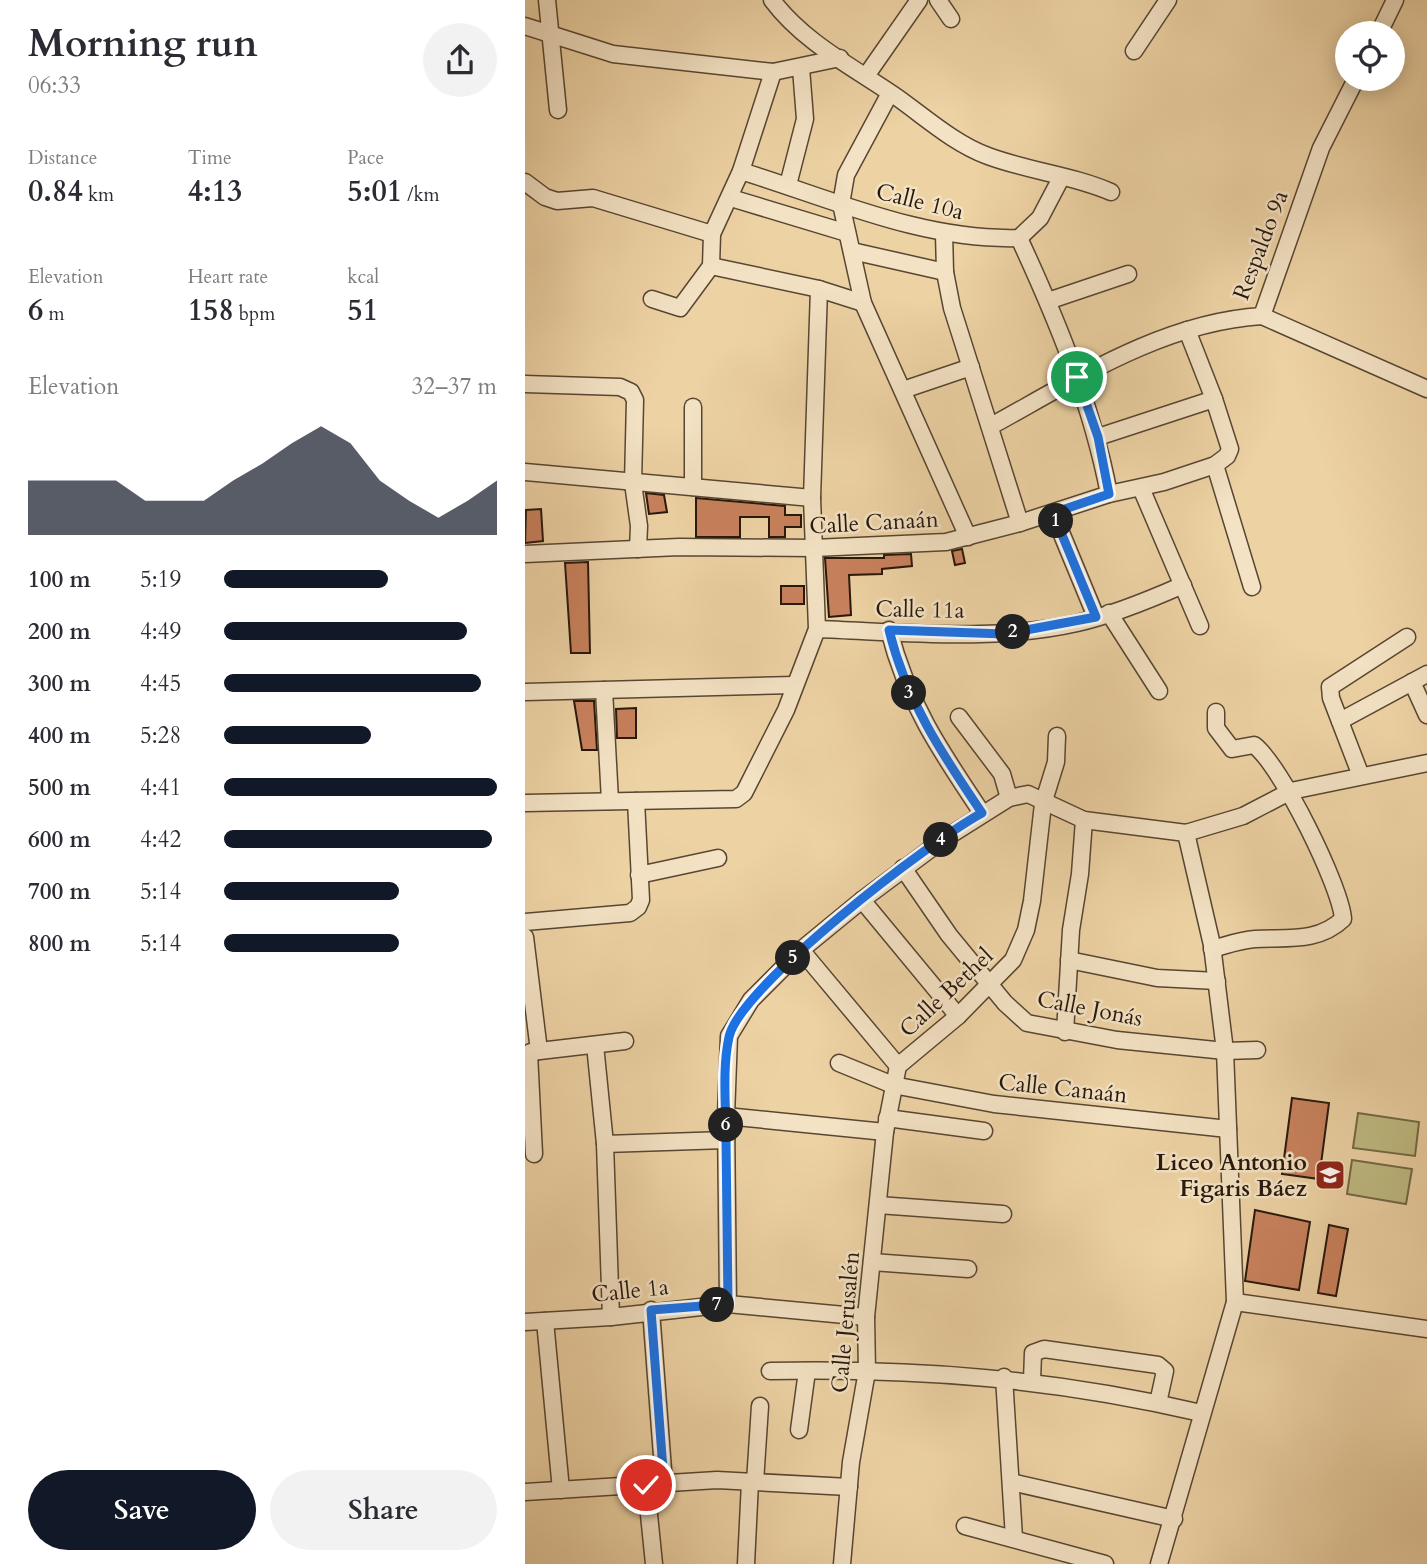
<!DOCTYPE html>
<meta charset="utf-8">
<style>
:root{--surface:#fff;--page:#f2f2f3;--text:#2b2b33;--muted:#7c7c81;--accent:#111827}
body{margin:0;font-family:Cardo,serif;background:var(--page);color:var(--text);height:100vh;display:flex;flex-direction:column;font-size:26px;white-space:nowrap}
*{box-sizing:border-box;margin:0}
p{font-size:23px;color:var(--muted)}
.icon{flex:none;width:38px;height:38px;fill:none;stroke:currentColor;stroke-width:2;stroke-linecap:round;stroke-linejoin:round}
.map{position:relative;flex:1;overflow:hidden}
.sheet{display:flex;flex-direction:column;background:var(--surface);width:525px}
.sheet>*{flex:none}
.fabs{position:absolute;left:810px;top:21px;display:grid;gap:14px}
.fabs a{display:grid;place-items:center;width:70px;height:70px;border-radius:50%;background:var(--surface);box-shadow:0 4px 18px #0003;font-size:35px}
.pin{position:absolute;display:grid;place-items:center;width:60px;height:60px;color:#fff;margin:-30px;border:4px solid #fff;border-radius:50%;box-shadow:0 2px 7px #0007}
.km{position:absolute;width:35px;height:35px;margin:-18px;border-radius:50%;background:#222;color:#fff;font-size:19px;line-height:35px;text-align:center}
.round{display:grid;place-items:center;flex:none;width:74px;height:74px;border-radius:37px;background:var(--page)}
.overview{display:flex;align-items:center;justify-content:space-between;height:119px;padding:0 28px}
h1{font-size:38px;font-weight:700;line-height:52px}
.metrics{display:grid;grid-template-columns:repeat(3,1fr);gap:10px;height:119px;padding:7px 28px}
.metrics div{display:grid;align-content:center}
.metrics b{font-size:30px;font-weight:700}
.metrics small{font-size:19px;font-weight:400}
.metrics p{font-size:19px}
.chart{height:196px;padding:14px 28px}
.chart p{display:flex;justify-content:space-between}
.chart svg{width:100%;height:126px;margin-top:7px;fill:var(--accent);opacity:.7}
.action{display:flex;gap:14px;margin-top:auto;padding:14px 28px}
.action a{flex:1;height:80px;border-radius:42px;background:var(--accent);color:#fff;font-size:28px;font-weight:700;line-height:80px;text-align:center}
.action a+a{background:var(--page);color:var(--text)}
ul{padding:0 28px;list-style:none;font-size:23px}
li{display:grid;grid-template-columns:112px 84px 1fr;align-items:center;height:52px}
li i{height:18px;border-radius:9px;background:var(--accent)}
main{display:flex;flex:1;min-height:0}
.map>svg:first-child{display:block}
.green{fill:#bfba81;stroke:#736846;stroke-width:2}
.building{fill:#c8815c;stroke:#27170c;stroke-width:2}
.lines{fill:none;stroke-linecap:round;stroke-linejoin:round}
.minor-casing{stroke:#584632;stroke-width:19}
.minor{stroke:#f3e2c4;stroke-width:16}
.route-casing{stroke:#fff;stroke-width:14}
.route{stroke:#1a73e8;stroke-width:9}
.labels{text-anchor:middle;stroke-width:5;stroke-linejoin:round;paint-order:stroke}
.street-label{font-size:23px;fill:#27170c;stroke:#f3e2c4}
.poi-label{font-size:23px;font-weight:bold;fill:#27170c;stroke:#f3e2c4;text-anchor:end}
</style>
<main>
<section class="sheet">
<div class="overview"><div><h1>Morning run</h1><p>06:33</p></div><a class="round"><svg class="icon" aria-label="share" viewBox="0 0 24 24"><path d="M12 15V3M7 8l5-5 5 5M5 13v7h14v-7"/></svg></a></div>
<div class="metrics">
<div><p>Distance</p><b>0.84<small> km</small></b></div>
<div><p>Time</p><b>4:13</b></div>
<div><p>Pace</p><b>5:01<small> /km</small></b></div>
</div>
<div class="metrics">
<div><p>Elevation</p><b>6<small> m</small></b></div>
<div><p>Heart rate</p><b>158<small> bpm</small></b></div>
<div><p>kcal</p><b>51</b></div>
</div>
<div class="chart"><p><span>Elevation</span>32–37 m</p>
<svg viewBox="0 0 160 44" preserveAspectRatio="none"><path d="M0 44V25L10 25L20 25L30 25L40 32L50 32L60 32L70 25L80 19L90 12L100 6L110 12L120 25L130 32L140 38L150 32L160 25V44z"/></svg>
</div>
<ul>
<li><b>100 m</b>5:19<i style="width:60%"></i></li>
<li><b>200 m</b>4:49<i style="width:89%"></i></li>
<li><b>300 m</b>4:45<i style="width:94%"></i></li>
<li><b>400 m</b>5:28<i style="width:54%"></i></li>
<li><b>500 m</b>4:41<i style="width:100%"></i></li>
<li><b>600 m</b>4:42<i style="width:98%"></i></li>
<li><b>700 m</b>5:14<i style="width:64%"></i></li>
<li><b>800 m</b>5:14<i style="width:64%"></i></li>
</ul>
<div class="action"><a>Save</a><a>Share</a></div>
</section>
<div class="map">
<svg width="902" height="1564" viewBox="0 0 902 1564">
<rect width="100%" height="100%" fill="#edd2a4"/>
<filter id="stains"><feTurbulence type="fractalNoise" baseFrequency=".00286" numOctaves="4"/><feColorMatrix values="0 0 0 0 .2 0 0 0 0 .09 0 0 0 0 .02 0 0 0 .5 -.17"/></filter>
<radialGradient id="worn" r=".72"><stop offset=".6" stop-color="#630" stop-opacity="0"/><stop offset="1" stop-color="#630" stop-opacity=".3"/></radialGradient>
<g class="green">
<path d="M833,1113L894,1122L890,1156L828,1148Z"/>
<path d="M827,1160L887,1169L881,1204L822,1194Z"/>
</g>
<g class="building">
<path d="M121,493L139,495L142,512L124,514Z"/>
<path d="M171,498L260,506V515H276V527H260V537H244V517H215V537H171Z"/>
<path d="M16,509L18,541L0,543L1,510Z"/>
<path d="M437,549L440,563L430,565L427,551Z"/>
<path d="M386,554L387,566L357,569V574L324,575L326,615L304,617L300,558H359V555Z"/>
<path d="M63,562L65,653H46L40,563Z"/>
<rect x="256" y="586" width="23" height="18"/>
<path d="M49,701H69L72,750H57Z"/>
<path d="M111,708V738H92L91,709Z"/>
<path d="M767,1098L804,1103L794,1179L757,1174Z"/>
<path d="M730,1210L785,1222L774,1290L720,1281Z"/>
<path d="M804,1225L823,1229L811,1296L793,1293Z"/>
</g>
<g class="lines">
<g class="minor-casing">
<g id="minor">
<path d="M22,0L33,110"/>
<path d="M247,0C279,43 330,68 373,98C401,118 430,144 463,156C503,171 547,175 586,192"/>
<path d="M413,0L426,19"/>
<path d="M0,26L88,54L248,72L315,58"/>
<path d="M854,33L870,0"/>
<path d="M609,51L643,0"/>
<path d="M341,76L394,0"/>
<path d="M365,93L321,175L316,204L338,303L443,537"/>
<path d="M216,171C307,199 398,241 494,238L515,218L536,178"/>
<path d="M0,182L20,197L32,201L68,198L187,234"/>
<path d="M263,185L280,119L276,68"/>
<path d="M206,198L322,233"/>
<path d="M419,233L420,272L427,308L495,523"/>
<path d="M494,238C532,320 567,405 584,494"/>
<path d="M327,251L420,272"/>
<path d="M186,266L294,289L338,303"/>
<path d="M127,299L155,308L186,266L187,234L216,171L248,72"/>
<path d="M523,301L603,274"/>
<path d="M737,316L902,389"/>
<path d="M662,330L689,399"/>
<path d="M0,384L95,387L106,392L110,400L108,483L114,526L113,549"/>
<path d="M378,390L446,367"/>
<path d="M168,407V487"/>
<path d="M466,426C550,380 638,322 737,316L796,148L831,79"/>
<path d="M690,465L727,587"/>
<path d="M0,472L287,498"/>
<path d="M616,488L675,626"/>
<path d="M528,513L571,617"/>
<path d="M0,554L154,547L289,548L421,542L495,523L584,494L639,482L690,465L702,456L705,449L689,399L573,437"/>
<path d="M584,613L634,691"/>
<path d="M292,629C377,632 469,642 552,623C588,615 624,600 658,585"/>
<path d="M364,630C382,702 416,752 457,813"/>
<path d="M887,682L902,715"/>
<path d="M79,690L85,801"/>
<path d="M0,692L270,685"/>
<path d="M434,717L477,774L484,798"/>
<path d="M815,721L902,674"/>
<path d="M836,776L806,698L805,687L882,637"/>
<path d="M0,803L211,799L219,793L261,710L292,629L287,498L294,289"/>
<path d="M378,868L424,935L480,1003L502,1023L592,1040L700,1051L732,1050"/>
<path d="M114,875L193,858"/>
<path d="M337,900L433,1016"/>
<path d="M0,922L105,913L113,907L116,900L111,801"/>
<path d="M0,937L14,1051"/>
<path d="M687,949C702,945 715,940 730,939C761,937 793,943 818,919C816,887 756,765 729,745L707,749L691,728V712"/>
<path d="M276,950L373,1066"/>
<path d="M544,960L632,978L692,981"/>
<path d="M540,1032L546,930L555,874L559,820"/>
<path d="M70,1045L80,1144L86,1317"/>
<path d="M6,1052L100,1041"/>
<path d="M4,1053L9,1154"/>
<path d="M314,1063L368,1085L469,1104L703,1129"/>
<path d="M201,1116L360,1132"/>
<path d="M362,1118L459,1131"/>
<path d="M80,1144L201,1140"/>
<path d="M353,1205L478,1214"/>
<path d="M347,1262L443,1269"/>
<path d="M710,1302L902,1329"/>
<path d="M203,1304L201,1116L204,1036L226,1000L276,950L337,900L419,839L484,798L503,794L559,820L661,833L718,816L766,791L902,763"/>
<path d="M126,1310L139,1483"/>
<path d="M20,1321L36,1490"/>
<path d="M0,1322L86,1317L203,1304L341,1317"/>
<path d="M245,1371C394,1368 531,1379 676,1413"/>
<path d="M479,1377L489,1538"/>
<path d="M507,1381L508,1353L519,1349L633,1365L640,1371L633,1403"/>
<path d="M274,1430L282,1371"/>
<path d="M230,1482L235,1406"/>
<path d="M486,1482L649,1519"/>
<path d="M121,1485L129,1564"/>
<path d="M0,1492L192,1480L324,1487"/>
<path d="M440,1526L580,1564"/>
<path d="M221,1564L225,1482"/>
<path d="M317,1564L326,1462L342,1371L341,1317L360,1132L373,1066L433,1016L488,960L501,930L507,901L518,804L531,762L532,736"/>
<path d="M634,1564L710,1302L700,1051L687,945L661,833"/>
</g>
</g>
<use href="#minor" class="minor"/>
</g>
<g class="lines">
<g class="route-casing">
<path id="route" d="M121,1485L139,1483L126,1310L203,1304C202,1249 202,1193 201,1138C201,1106 197,1069 204,1037C215,986 407,840 457,813C417,754 381,700 364,630L480,634L571,617L528,513L584,494L573,437L552,377"/>
</g>
<use href="#route" class="route"/>
</g>
<defs>
<g id="school-square" transform="scale(1.575)"><rect x="-9" y="-9" width="18" height="18" rx="4" fill="#8f2418" stroke="#f3e2c4"/><path d="M0-5L7-2L0 1L-7-2ZM-4 1L0 2.5L4 1V4Q0 6-4 4Z" fill="#fff"/></g>
</defs>
<g fill-rule="evenodd">
<use href="#school-square" x="805" y="1175"/>
</g>
<g class="labels">
<g class="street-label">
<text transform="translate(395 201) rotate(14)" y="8">Calle 10a</text>
<text transform="translate(735 245) rotate(-69)" y="8">Respaldo 9a</text>
<text transform="translate(349 522) rotate(-3)" y="8">Calle Canaán</text>
<text transform="translate(395 609) rotate(1)" y="8">Calle 11a</text>
<text transform="translate(421 992) rotate(-43)" y="8">Calle Bethel</text>
<text transform="translate(565 1008) rotate(11)" y="8">Calle Jonás</text>
<text transform="translate(538 1088) rotate(6)" y="8">Calle Canaán</text>
<text transform="translate(105 1290) rotate(-6)" y="8">Calle 1a</text>
<text transform="translate(320 1322) rotate(-85)" y="8">Calle Jerusalén</text>
</g>
<g class="poi-label">
<text x="782" y="1170">Liceo Antonio<tspan x="782" dy="26">Figaris Báez</tspan></text>
</g>
</g>
<rect width="100%" height="100%" filter="url(#stains)"/>
<rect width="100%" height="100%" fill="url(#worn)"/>
</svg>
<div class="fabs">
<a><svg class="icon" aria-label="locate" viewBox="0 0 24 24"><circle cx="12" cy="12" r="6"/><path d="M12 2v4M12 18v4M2 12h4M18 12h4"/></svg></a>
</div>
<div class="pin" style="left:552px;top:377px;background:#1e9e55"><svg class="icon" aria-label="arrive" viewBox="0 0 24 24"><path d="M6 21V4h12l-3 4 3 4H6"/></svg></div>
<div class="pin" style="left:121px;top:1485px;background:#d93025"><svg class="icon" aria-label="check" viewBox="0 0 24 24"><path d="M5 12l5 5 9-10"/></svg></div>
<b class="km" style="left:531px;top:521px">1</b>
<b class="km" style="left:488px;top:632px">2</b>
<b class="km" style="left:384px;top:693px">3</b>
<b class="km" style="left:416px;top:840px">4</b>
<b class="km" style="left:268px;top:958px">5</b>
<b class="km" style="left:201px;top:1125px">6</b>
<b class="km" style="left:192px;top:1305px">7</b>
</div>
</main>
